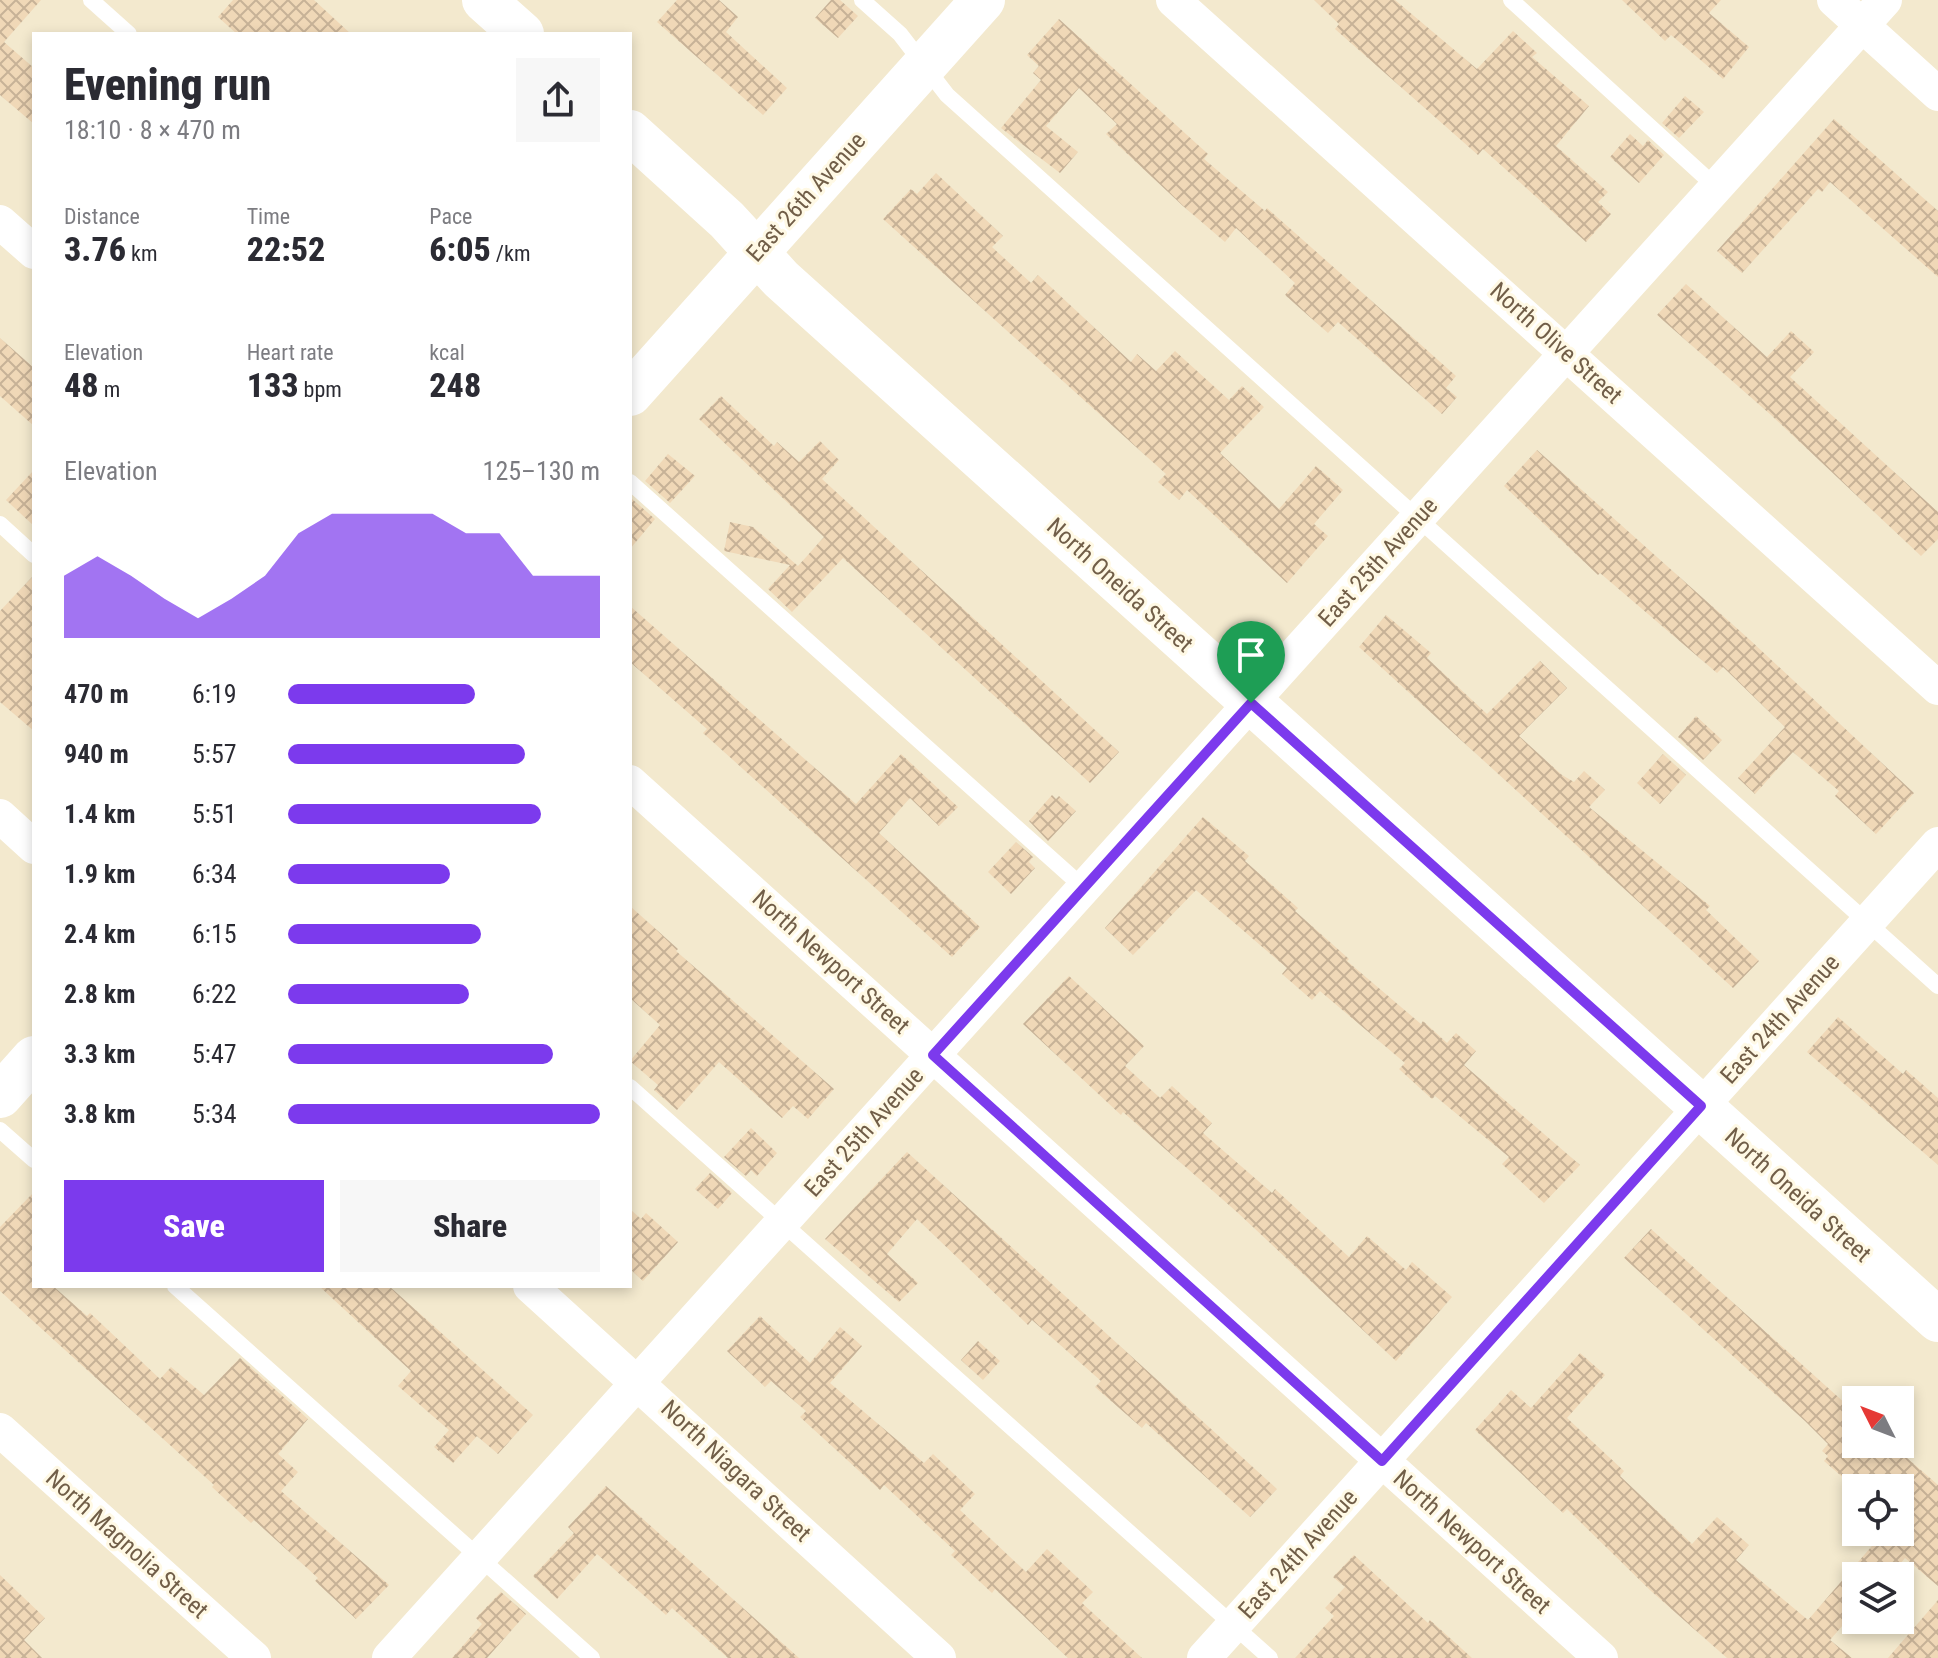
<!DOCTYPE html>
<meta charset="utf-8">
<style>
:root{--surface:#fff;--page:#f7f7f7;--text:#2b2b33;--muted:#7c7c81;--accent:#7c3aed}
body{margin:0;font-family:"Roboto Condensed",sans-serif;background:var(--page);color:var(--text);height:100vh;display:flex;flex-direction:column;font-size:30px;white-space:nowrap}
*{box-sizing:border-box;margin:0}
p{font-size:26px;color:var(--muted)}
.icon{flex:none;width:44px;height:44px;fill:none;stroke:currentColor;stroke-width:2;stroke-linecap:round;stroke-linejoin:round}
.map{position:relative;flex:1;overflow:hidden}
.sheet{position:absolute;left:32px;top:32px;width:600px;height:1256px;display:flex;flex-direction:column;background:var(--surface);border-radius:0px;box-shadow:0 4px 12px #0003}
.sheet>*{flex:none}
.needle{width:52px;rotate:312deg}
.buttons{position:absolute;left:1842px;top:1386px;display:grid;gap:16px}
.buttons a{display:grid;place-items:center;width:72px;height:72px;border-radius:0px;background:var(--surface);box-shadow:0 4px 12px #0003;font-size:40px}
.pin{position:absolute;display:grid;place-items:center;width:68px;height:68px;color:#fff;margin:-82px -34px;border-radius:50% 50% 50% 0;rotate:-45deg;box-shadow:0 0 8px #0007}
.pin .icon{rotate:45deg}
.round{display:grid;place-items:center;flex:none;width:84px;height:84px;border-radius:0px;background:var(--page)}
.headline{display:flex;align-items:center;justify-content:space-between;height:136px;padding:0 32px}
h1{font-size:44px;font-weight:800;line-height:60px}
.metrics{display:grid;grid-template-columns:repeat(3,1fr);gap:12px;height:136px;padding:8px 32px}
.metrics div{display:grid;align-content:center}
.metrics b{font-size:34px;font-weight:800}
.metrics small{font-size:22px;font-weight:400}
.metrics p{font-size:22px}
.chart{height:224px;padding:16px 32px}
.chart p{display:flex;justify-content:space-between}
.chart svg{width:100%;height:144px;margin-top:8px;fill:var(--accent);opacity:.7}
.action{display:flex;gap:16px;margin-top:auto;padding:16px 32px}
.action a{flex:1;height:92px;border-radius:0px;background:var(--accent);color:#fff;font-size:32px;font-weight:800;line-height:92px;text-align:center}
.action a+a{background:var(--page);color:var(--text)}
ul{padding:0 32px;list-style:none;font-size:26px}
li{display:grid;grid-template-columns:128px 96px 1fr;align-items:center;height:60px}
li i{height:20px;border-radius:10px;background:var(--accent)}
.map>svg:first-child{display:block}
.residential{fill:#f3e9ce;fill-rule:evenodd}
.building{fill:url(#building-cross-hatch)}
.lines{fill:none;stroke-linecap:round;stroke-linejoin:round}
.lane{stroke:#fff;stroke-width:16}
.street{stroke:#fff;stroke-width:34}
.secondary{stroke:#fff;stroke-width:44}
.route-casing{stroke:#fff;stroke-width:16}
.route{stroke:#7c3aed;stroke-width:10}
.labels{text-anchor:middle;stroke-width:6;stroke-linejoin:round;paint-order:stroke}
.street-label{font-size:24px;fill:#715e48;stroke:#fff9e5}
</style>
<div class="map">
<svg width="1938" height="1658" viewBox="0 0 1938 1658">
<defs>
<pattern id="building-cross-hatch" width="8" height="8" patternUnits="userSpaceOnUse" patternTransform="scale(2)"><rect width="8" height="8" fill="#f0d8b7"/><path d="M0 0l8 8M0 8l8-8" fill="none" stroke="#c7b297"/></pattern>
</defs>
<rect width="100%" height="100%" fill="#fcf6df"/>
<path class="residential" d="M0,0H1938V1658H0ZM34,34H630V1286H34ZM1856,1400H1900V1444H1856ZM1856,1488H1900V1532H1856ZM1856,1576H1900V1620H1856Z"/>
<g class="building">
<path d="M0,0H41L4,42L34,68V124L0,95Z"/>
<path d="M233,0H314L351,34H237L218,17Z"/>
<path d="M677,0H719L738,17L726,32L787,88L763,115L657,22Z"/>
<path d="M831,0H840L858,16L838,38L815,18Z"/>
<path d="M1314,0H1395L1477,69L1513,31L1537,53L1532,57L1589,106L1556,146L1608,192L1598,202L1611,214L1586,242L1483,149L1478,155L1335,29L1339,24Z"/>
<path d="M1622,0H1721L1709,13L1749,47L1723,79L1671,35L1665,41Z"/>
<path d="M1059,19L1208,154L1204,159L1265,211L1267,208L1456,376L1446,388L1457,397L1442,414L1338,322L1328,333L1285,295L1295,283L1236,228L1225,242L1183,206L1106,134L1117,124L1079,88L1046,126L1078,152L1060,173L1001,128L1041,80L1033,73L1039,66L1027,55Z"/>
<path d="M1685,96L1704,112L1679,138L1662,123Z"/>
<path d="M1834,119L1938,211V277L1830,182L1822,192L1818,189L1742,273L1717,251Z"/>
<path d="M1630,134L1643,146L1648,140L1664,155L1639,183L1610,157Z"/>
<path d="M936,173L1003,236L992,247L1031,283L1038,275L1131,362L1137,354L1156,371L1175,351L1229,400L1242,386L1264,407L1220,453L1279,509L1316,466L1343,490L1314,524L1328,536L1287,583L1187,490L1179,500L1158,482L1166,474L883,219L911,189L917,194Z"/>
<path d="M1686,284L1767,357L1791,331L1814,352L1790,377L1938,512V539L1921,556L1771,415L1657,315Z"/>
<path d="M0,338L34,368V426L0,396Z"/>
<path d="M721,396L774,446L777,442L799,462L820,441L839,460L822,479L1119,752L1090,783L843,558L792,612L768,589L790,565L724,551L730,522L753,527L798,566L824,537L699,419Z"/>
<path d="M1537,450L1750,640L1914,793L1876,834L1835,796L1839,791L1793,752L1755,794L1738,778L1785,727L1723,667L1717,673L1600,573L1598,575L1504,486Z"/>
<path d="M668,454L695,476L670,503L645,481Z"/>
<path d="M34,470V526L6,500Z"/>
<path d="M631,498L655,519L630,549V499Z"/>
<path d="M34,575V731L0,702V611Z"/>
<path d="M630,606L856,804L901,754L958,807L939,826L910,798L879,833L980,927L952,957L703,733L707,729L630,662Z"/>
<path d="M1386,615L1431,653L1427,658L1487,714L1540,661L1567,688L1519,736L1562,775L1574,782L1584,771L1605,790L1589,807L1710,906L1706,910L1759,961L1733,988L1359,647Z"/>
<path d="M1696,716L1722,740L1703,760L1678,737Z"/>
<path d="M1663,754L1686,775L1660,804L1637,783Z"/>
<path d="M1052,795L1056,799L1059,796L1076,811L1048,841L1029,821Z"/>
<path d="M1203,817L1249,856L1245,861L1298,908L1295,911L1349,959L1347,961L1421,1024L1423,1021L1447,1043L1456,1033L1476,1051L1464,1065L1580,1165L1544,1203L1502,1164L1509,1157L1435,1096L1432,1099L1399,1069L1405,1063L1320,991L1312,1000L1282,974L1287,968L1196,890L1133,955L1105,928Z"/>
<path d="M1016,842L1033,857L1029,862L1035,868L1011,894L988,872Z"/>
<path d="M630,906L678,949L676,951L834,1089L808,1119L793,1106L782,1118L719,1062L677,1110L654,1090L658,1085L630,1061L660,1025L630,998Z"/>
<path d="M1069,976L1144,1046L1125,1066L1160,1098L1172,1086L1212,1123L1203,1133L1272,1193L1275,1189L1349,1257L1367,1236L1406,1270L1412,1262L1452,1297L1396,1361L1238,1213L1123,1112L1121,1115L1023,1024Z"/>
<path d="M1838,1017L1903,1074L1906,1070L1938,1098V1165L1807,1052Z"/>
<path d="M751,1128L777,1153L757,1176L751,1170L746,1176L724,1157Z"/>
<path d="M907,1152L1277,1489L1250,1517L1146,1423L1142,1428L1095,1387L1101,1381L1032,1320L1028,1325L917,1219L887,1254L918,1283L899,1302L825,1239Z"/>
<path d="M710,1173L732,1193L718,1209L695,1189Z"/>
<path d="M34,1192V1286H53L87,1316L90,1313L160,1379L171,1367L204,1395L240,1358L308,1419L278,1454L298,1472L281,1491L389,1585L356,1619L315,1581L318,1578L254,1520L251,1523L212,1487L214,1485L0,1291V1227Z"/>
<path d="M630,1209L641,1219L646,1213L678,1242L643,1281L630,1269Z"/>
<path d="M1651,1229L1856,1413V1444H1891L1938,1485V1586L1905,1558L1890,1576H1856V1610L1830,1640L1852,1658H1727L1651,1591L1567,1509L1563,1513L1475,1430L1511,1390L1531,1408L1580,1353L1605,1375L1567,1418L1624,1471L1620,1476L1692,1544L1717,1517L1749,1545L1736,1560L1808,1620L1884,1532H1900V1488L1856,1489L1824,1461L1828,1456L1822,1451L1828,1444L1805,1421L1624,1258Z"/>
<path d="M319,1286H389L533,1415L498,1454L477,1436L453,1463L434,1447L449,1430L398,1386L411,1371Z"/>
<path d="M760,1316L810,1363L840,1327L862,1346L830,1383L924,1463L933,1454L975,1494L960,1510L1026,1572L1047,1549L1093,1592L1082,1603L1142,1658H1068L995,1589L992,1593L951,1555L955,1551L884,1485L880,1490L800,1417L806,1411L771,1381L765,1387L727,1351Z"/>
<path d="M978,1341L1000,1361L983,1380L961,1360Z"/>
<path d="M606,1486L644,1520L799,1658H728L672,1608L666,1615L597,1554L557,1599L533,1576L574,1533L568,1527Z"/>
<path d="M1354,1555L1428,1623L1430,1620L1472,1658H1295L1334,1616L1325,1608L1345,1587L1333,1577Z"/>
<path d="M0,1575L45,1618L24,1640L42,1658H0Z"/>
<path d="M501,1592L526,1614L487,1658H452L482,1624L476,1618Z"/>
<path d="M1938,1600V1658H1888Z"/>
</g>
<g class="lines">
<g class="lane">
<path d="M91,0L129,34"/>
<path d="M862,0L900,34L947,95L1938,986"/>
<path d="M1511,0L1716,187"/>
<path d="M630,482L1084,888"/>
<path d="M0,524L34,555"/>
<path d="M630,1087L1270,1658"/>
<path d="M0,1130L34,1160"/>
<path d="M175,1286L592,1658"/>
</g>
<g class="street">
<path d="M1173,0L1938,688"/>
<path d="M1834,0L1938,94"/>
<path d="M0,222L34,252"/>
<path d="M630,782L1601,1658"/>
<path d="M0,816L34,847"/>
<path d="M530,1286L939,1658"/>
<path d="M0,1430L254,1658"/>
<path d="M389,1658L1885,0"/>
<path d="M1204,1658L1938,844"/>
</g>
<g class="secondary">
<path d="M484,0L522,34"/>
<path d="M630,132L727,220L781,279L1938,1320"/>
<path d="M630,394L983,0"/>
<path d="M0,1096L34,1058"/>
</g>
</g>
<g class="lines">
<g class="route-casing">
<path id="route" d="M1251,703L1701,1106L1382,1461L933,1055Z"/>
</g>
<use href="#route" class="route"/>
</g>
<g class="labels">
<g class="street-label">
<text transform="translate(806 197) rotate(-48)" y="8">East 26th Avenue</text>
<text transform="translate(1556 343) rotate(42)" y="8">North Olive Street</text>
<text transform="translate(1378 562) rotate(-48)" y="8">East 25th Avenue</text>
<text transform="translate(1120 585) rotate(42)" y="8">North Oneida Street</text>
<text transform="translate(831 962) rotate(42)" y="8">North Newport Street</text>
<text transform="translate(1780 1019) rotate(-48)" y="8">East 24th Avenue</text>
<text transform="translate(864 1132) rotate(-48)" y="8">East 25th Avenue</text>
<text transform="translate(1798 1195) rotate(42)" y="8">North Oneida Street</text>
<text transform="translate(736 1471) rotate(43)" y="8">North Niagara Street</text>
<text transform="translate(1472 1542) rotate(42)" y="8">North Newport Street</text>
<text transform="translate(127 1544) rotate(42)" y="8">North Magnolia Street</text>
<text transform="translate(1298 1554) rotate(-48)" y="8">East 24th Avenue</text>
</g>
</g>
</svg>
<div class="buttons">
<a><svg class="needle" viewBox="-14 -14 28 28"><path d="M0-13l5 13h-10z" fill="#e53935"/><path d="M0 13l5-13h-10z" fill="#7c7c81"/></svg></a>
<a><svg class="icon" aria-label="locate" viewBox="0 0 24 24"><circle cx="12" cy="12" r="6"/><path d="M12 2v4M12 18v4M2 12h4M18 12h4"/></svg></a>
<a><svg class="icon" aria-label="layers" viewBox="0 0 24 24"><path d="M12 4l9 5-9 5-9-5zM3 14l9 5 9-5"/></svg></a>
</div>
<div class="pin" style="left:1251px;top:703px;background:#1e9e55"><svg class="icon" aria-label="arrive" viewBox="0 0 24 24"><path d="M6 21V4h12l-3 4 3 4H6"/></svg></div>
<section class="sheet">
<div class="headline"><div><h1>Evening run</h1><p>18:10 · 8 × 470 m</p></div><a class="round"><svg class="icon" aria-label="share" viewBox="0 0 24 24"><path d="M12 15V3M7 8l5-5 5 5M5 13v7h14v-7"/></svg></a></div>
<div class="metrics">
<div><p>Distance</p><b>3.76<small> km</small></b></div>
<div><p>Time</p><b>22:52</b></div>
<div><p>Pace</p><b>6:05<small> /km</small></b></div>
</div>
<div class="metrics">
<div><p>Elevation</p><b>48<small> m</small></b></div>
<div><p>Heart rate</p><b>133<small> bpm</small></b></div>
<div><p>kcal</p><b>248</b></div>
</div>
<div class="chart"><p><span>Elevation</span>125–130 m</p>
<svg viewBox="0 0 160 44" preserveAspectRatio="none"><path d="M0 44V25L10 19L20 25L30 32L40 38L50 32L60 25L70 12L80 6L90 6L100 6L110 6L120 12L130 12L140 25L150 25L160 25V44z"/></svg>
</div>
<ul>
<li><b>470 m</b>6:19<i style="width:60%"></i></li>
<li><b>940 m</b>5:57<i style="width:76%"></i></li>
<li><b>1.4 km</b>5:51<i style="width:81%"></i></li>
<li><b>1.9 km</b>6:34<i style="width:52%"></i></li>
<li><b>2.4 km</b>6:15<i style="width:62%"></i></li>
<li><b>2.8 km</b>6:22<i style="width:58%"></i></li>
<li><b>3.3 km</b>5:47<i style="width:85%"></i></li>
<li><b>3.8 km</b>5:34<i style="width:100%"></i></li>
</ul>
<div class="action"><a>Save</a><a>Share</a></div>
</section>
</div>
